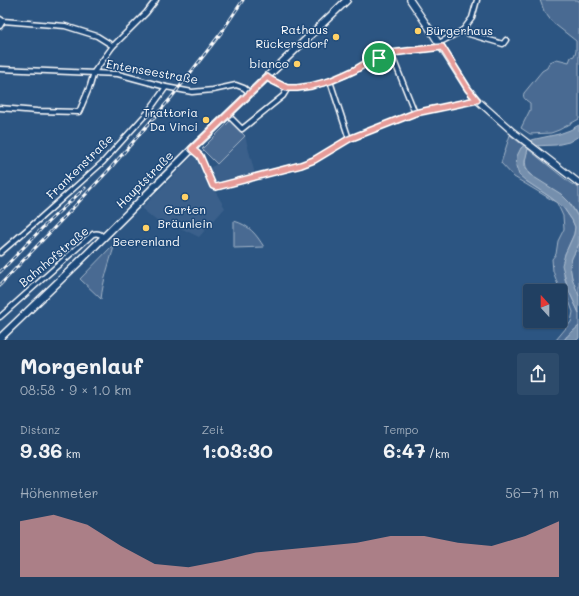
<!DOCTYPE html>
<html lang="de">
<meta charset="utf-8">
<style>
:root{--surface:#214062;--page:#2d4b6b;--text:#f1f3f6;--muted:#a2afbe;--line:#3e5977;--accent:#e69b98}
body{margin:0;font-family:Mali,sans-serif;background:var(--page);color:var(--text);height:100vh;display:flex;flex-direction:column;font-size:15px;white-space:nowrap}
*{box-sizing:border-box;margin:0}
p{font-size:13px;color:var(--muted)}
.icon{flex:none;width:22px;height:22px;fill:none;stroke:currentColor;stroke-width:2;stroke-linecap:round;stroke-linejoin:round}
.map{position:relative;height:340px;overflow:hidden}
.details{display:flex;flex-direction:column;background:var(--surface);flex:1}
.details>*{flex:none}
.needle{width:26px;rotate:339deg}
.buttons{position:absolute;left:523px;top:284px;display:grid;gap:8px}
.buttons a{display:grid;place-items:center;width:44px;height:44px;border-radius:4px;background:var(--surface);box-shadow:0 1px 3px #0004,0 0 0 1px var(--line);font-size:20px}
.pin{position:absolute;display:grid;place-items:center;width:34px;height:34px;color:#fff;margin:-17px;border:2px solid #fff;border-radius:50%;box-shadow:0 1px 4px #0007}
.round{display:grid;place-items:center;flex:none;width:42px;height:42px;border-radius:4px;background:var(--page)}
.head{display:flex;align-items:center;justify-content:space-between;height:68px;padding:0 20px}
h1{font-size:22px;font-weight:700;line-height:30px}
.figures{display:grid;grid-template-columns:repeat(3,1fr);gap:6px;height:68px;padding:4px 20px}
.figures div{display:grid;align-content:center}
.figures b{font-size:20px;font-weight:700}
.figures small{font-size:11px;font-weight:400}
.figures p{font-size:11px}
.chart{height:112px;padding:8px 20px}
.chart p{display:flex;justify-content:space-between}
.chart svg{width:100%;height:72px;margin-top:4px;fill:var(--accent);opacity:.7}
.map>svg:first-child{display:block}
.built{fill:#3b618b}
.green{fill:#486b92;stroke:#a4b5c8}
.water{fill:#748fad;stroke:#acbcce}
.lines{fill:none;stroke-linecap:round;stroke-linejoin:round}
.minor-casing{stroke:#fff;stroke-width:7}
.secondary-casing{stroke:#fff;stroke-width:8}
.primary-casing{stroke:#fff;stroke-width:9}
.minor{stroke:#1f4a7a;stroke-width:4}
.secondary{stroke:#1f4a7a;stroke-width:5.5}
.primary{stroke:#1f4a7a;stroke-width:6}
.rail-casing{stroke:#fff;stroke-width:3}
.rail{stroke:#1f4a7a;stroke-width:1.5;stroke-dasharray:4.5;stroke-linecap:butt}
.route-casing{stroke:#fff;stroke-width:8}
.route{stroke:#e69b98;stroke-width:5}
.poi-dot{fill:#ffd166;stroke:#1f4a7a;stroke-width:1.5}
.labels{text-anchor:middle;stroke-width:3;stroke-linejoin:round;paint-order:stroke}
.poi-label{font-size:12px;fill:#fff;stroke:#1f4a7a;text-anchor:end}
.street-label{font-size:12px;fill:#fff;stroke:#1f4a7a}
</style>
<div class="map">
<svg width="579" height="340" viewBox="0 0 579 340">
<rect width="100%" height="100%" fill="#2c5582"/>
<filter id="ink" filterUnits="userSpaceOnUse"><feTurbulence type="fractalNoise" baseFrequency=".025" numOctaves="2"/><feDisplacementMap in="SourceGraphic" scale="8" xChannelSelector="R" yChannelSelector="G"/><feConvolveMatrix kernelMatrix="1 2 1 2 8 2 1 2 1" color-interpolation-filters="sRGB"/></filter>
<g filter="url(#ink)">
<path class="built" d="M245,136L255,174L212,186L225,208L199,237L170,223L165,228L147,213L142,208L195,154L199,158L204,171L217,164Z"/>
<g class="green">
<path d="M540,0H579V119L559,130L551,133L530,134L521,128L530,110V103C526,100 522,98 524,93L542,71L547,68L550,62L557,59L569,62L571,57L574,56L576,51V41L552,22L544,11Z"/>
<path d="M230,121L245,136L217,164L202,149Z"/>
<path d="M510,135L524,146L521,148L526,181L550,197L563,207L572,220L575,227L574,234L565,254L564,276L568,289L579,313V326C574,331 568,334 564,340H556L571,322L573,312L568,298L558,285L553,271L552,259L556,254L558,241L564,229L563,216L557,203L514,177L501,163Z"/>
<path d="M528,149L570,183L579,188V219C575,210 568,199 560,194C542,181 517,177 528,149Z"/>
<path d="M234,221C249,225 256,234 264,247L234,248Z"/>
<path d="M579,244V296C575,287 570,275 570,265C571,258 576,250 579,244Z"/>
<path d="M113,245L114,247C109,264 103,281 101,299L80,279Z"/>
</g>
<g class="water">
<path d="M579,125V136L569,142L556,145L533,146L528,149L525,161V167L529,174L561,194L569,202L579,219V244L572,258L570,265L572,278L579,296V313L568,289L562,265L565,254L574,234L575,227L572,220L563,207L550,197L526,181L519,175L516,166L517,156L521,148L531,140L559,134L570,130Z"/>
<path d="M579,326V338L577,340H564C568,334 574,331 579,326Z"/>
</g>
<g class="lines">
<g class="minor-casing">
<g id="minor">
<path d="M0,19L3,21L65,26L97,36L113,46"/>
<path d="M0,26L3,21"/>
<path d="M463,30L469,34L503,44L506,40"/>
<path d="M439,43L463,30L472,18L477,0"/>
<path d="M391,53L415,113"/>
<path d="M0,69L118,74L166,87L192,92L213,90L236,85L244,88L250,93"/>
<path d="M267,77L271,80L287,88H297L311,86L330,81L345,75L355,70L368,62L391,53L442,47"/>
<path d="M330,81L349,139"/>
<path d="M0,108L37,111L79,112L90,86L94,72L113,46L146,13L156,0"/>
<path d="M228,115L242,129L283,96L286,91L287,88"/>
<path d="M192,149L200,156L213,186L216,187L301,165L314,160L349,139L415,113L477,100"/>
<path d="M0,253L37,221L103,162L148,112L166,87"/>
<path d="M0,317L93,234C97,233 100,233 103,237"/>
</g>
</g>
<g class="secondary-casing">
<path id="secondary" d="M410,0L429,28L468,89L477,100L513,132L579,183"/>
</g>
<g class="primary-casing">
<path id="primary" d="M0,338L78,263L192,149L347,0"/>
</g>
<use href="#minor" class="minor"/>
<use href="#secondary" class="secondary"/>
<use href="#primary" class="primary"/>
<g class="rail-casing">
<g id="rail">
<path d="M0,272L48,222L85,188"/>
<path d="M0,285L107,172L171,98L221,33L243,0"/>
</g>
</g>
<use href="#rail" class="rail"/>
</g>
</g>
<g class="lines" filter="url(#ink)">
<g class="route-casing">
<path id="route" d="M442,47L468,89L477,100L415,113L349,139L314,160L301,165L216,187L213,186L200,156L192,149L267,77L271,80L287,88H297L311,86L330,81L344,75L355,70L368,62L391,53Z"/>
</g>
<use href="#route" class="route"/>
</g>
<g class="poi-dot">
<circle cx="418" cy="31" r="4"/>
<circle cx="336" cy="37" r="4"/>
<circle cx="297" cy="64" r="4"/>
<circle cx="206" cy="120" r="4"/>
<circle cx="185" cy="197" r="4"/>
<circle cx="146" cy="228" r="4"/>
</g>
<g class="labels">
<g class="poi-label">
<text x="328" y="34">Rathaus<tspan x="328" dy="14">Rückersdorf</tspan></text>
<text x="426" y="35" text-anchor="start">Bürgerhaus</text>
<text x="289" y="68">bianco</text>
<text x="198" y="117">Trattoria<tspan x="198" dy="14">Da Vinci</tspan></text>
<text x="185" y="214" text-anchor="middle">Garten<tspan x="185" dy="14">Bräunlein</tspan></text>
<text x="146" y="246" text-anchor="middle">Beerenland</text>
</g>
<g class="street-label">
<text transform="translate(152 72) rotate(10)" y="4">Entenseestraße</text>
<text transform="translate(80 167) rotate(-44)" y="4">Frankenstraße</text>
<text transform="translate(145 180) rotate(-45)" y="4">Hauptstraße</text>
<text transform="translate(54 257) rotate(-40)" y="4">Bahnhofstraße</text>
</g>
</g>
</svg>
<div class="buttons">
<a><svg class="needle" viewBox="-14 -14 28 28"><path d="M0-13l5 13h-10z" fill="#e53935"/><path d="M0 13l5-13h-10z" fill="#a2afbe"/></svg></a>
</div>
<div class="pin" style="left:379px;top:58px;background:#1e9e55"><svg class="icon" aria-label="arrive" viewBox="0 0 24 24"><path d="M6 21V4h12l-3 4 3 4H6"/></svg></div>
</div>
<section class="details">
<div class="head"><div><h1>Morgenlauf</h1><p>08:58 · 9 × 1.0 km</p></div><a class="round"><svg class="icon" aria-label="share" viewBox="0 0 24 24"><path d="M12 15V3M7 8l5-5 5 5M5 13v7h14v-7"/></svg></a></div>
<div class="figures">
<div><p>Distanz</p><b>9.36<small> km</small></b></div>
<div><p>Zeit</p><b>1:03:30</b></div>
<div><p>Tempo</p><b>6:47<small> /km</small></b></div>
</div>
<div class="chart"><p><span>Höhenmeter</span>56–71 m</p>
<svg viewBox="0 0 160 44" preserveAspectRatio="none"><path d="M0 44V10L10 6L20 12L30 25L40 36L50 38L60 34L70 29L80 27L90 25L100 23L110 19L120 19L130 23L140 25L150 19L160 10V44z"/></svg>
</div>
</section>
